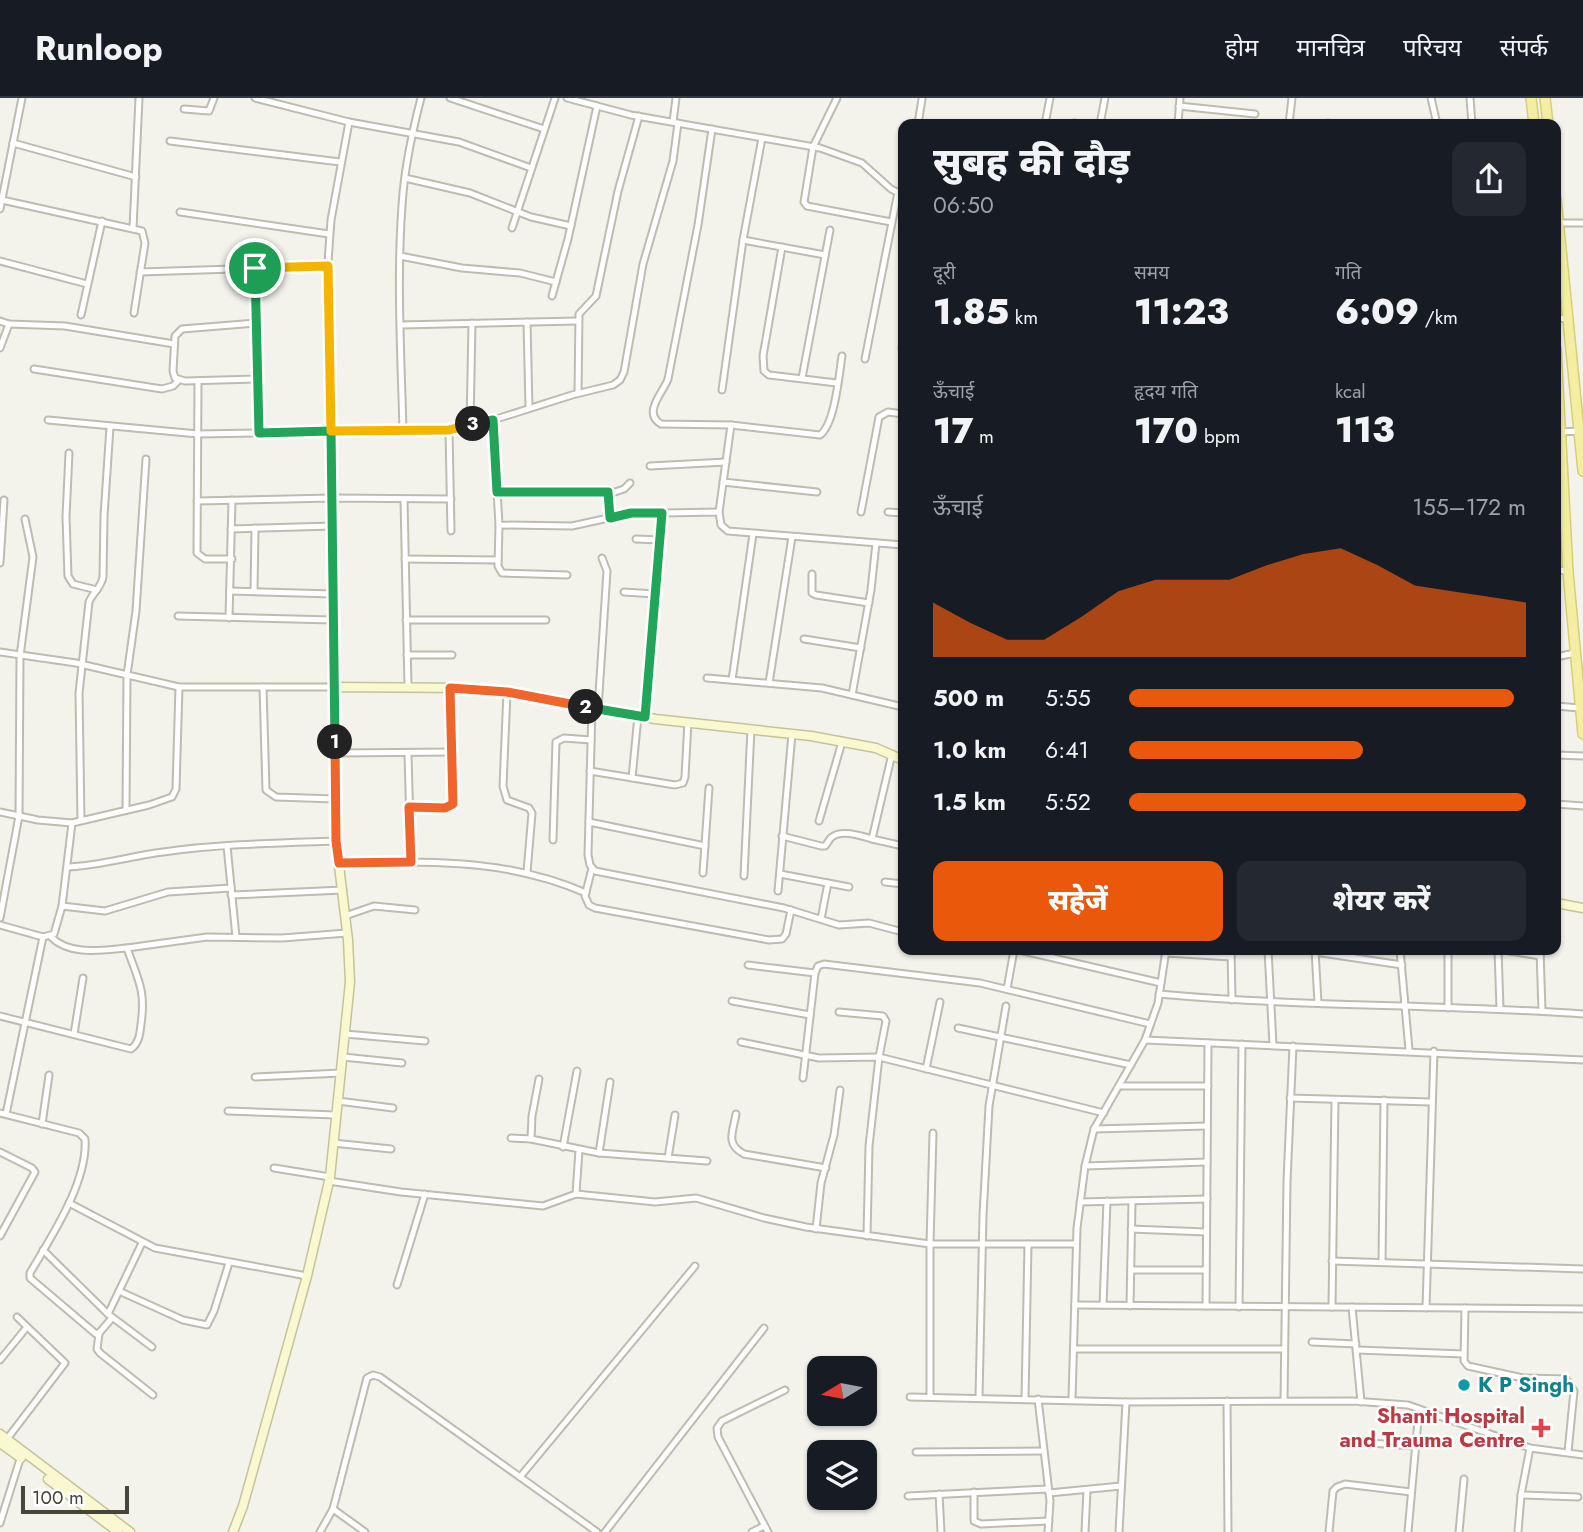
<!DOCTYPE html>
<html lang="hi">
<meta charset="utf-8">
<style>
:root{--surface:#171b24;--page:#242831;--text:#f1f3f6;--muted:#9ea1a6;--line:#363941;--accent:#ea580c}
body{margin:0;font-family:Jost,"Noto Sans Devanagari",sans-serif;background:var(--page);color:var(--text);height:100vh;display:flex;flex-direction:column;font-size:26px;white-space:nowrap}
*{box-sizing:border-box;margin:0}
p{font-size:23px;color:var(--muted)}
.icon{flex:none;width:38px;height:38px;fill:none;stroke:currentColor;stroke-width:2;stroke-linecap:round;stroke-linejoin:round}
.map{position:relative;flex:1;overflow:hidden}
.details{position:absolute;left:898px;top:21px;width:663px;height:836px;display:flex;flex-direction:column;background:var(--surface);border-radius:14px;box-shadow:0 2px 5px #0004}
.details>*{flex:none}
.needle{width:46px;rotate:260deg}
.buttons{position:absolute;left:807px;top:1258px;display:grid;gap:14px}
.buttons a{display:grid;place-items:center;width:70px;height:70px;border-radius:14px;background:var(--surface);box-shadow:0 2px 5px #0004;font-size:35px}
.scale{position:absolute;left:21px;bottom:18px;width:108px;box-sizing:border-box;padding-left:7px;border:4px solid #47453a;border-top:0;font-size:19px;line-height:24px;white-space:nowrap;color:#47453a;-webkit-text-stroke:5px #fff;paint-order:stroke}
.pin{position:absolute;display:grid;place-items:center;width:60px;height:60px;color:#fff;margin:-30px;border:4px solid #fff;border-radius:50%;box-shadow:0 2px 7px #0007}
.km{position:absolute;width:35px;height:35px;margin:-18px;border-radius:50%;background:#222;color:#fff;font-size:19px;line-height:35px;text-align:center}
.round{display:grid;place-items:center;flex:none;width:74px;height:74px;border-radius:14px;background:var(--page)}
.overview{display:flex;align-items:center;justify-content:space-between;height:119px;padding:0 35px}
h1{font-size:38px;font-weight:800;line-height:52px}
.figures{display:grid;grid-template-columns:repeat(3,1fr);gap:10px;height:119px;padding:7px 35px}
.figures div{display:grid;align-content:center}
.figures b{font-size:35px;font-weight:800}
.figures small{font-size:19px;font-weight:400}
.figures p{font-size:19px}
.chart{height:196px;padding:14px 35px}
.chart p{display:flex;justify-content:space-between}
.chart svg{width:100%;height:126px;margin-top:7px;fill:var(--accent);opacity:.7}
.cta{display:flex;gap:14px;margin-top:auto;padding:14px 35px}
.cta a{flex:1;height:80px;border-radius:14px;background:var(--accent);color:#fff;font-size:28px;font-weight:800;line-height:80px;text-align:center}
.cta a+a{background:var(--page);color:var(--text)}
ul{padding:0 35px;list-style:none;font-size:23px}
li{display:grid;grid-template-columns:112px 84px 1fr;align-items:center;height:52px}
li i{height:18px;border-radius:9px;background:var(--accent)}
header{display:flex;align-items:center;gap:42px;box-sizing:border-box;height:98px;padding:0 35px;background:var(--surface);border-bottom:2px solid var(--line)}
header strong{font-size:33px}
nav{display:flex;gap:38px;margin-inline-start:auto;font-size:24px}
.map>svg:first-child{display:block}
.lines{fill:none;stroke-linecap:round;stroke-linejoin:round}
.street-casing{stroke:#bebcae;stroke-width:9}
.secondary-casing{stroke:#c5c399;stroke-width:11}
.primary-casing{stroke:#d7cf75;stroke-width:12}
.street{stroke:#fff;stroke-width:5}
.secondary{stroke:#f9f8d0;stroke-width:8}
.primary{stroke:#f4eea4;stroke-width:9}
.split-1-casing{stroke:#fff;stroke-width:14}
.split-2-casing{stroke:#fff;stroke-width:14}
.split-3-casing{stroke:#fff;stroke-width:14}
.split-4-casing{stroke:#fff;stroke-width:14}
.split-1{stroke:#22a559;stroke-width:9}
.split-2{stroke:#f0652b;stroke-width:9}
.split-3{stroke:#22a559;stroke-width:9}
.split-4{stroke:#f5b400;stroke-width:9}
.culture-dot{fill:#0f9aa8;stroke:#fff;stroke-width:2.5}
.health-dot{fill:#e0444e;stroke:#fff;stroke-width:2.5}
.labels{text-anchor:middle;stroke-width:5;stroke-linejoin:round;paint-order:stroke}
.culture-label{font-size:21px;font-weight:bold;fill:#0d838f;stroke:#fff;text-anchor:start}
.health-label{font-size:21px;font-weight:bold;fill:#be3a42;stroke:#fff;text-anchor:end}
</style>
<header>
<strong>Runloop</strong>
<nav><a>होम</a><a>मानचित्र</a><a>परिचय</a><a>संपर्क</a></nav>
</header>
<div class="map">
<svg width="1583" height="1434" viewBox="0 0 1583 1434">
<rect width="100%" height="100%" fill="#f4f3eb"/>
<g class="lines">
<g class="street-casing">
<g id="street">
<path d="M255,0L349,24L459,44L531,70"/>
<path d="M450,0L544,31"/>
<path d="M567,0L631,17L820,50L862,65L891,91L903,97"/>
<path d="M837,0L813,49L804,104L807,108L891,124"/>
<path d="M1431,0L1437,26"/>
<path d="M1470,0L1472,26"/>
<path d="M1179,8L1255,16"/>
<path d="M184,11L209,13L214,0"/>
<path d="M673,24L676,0"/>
<path d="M1074,25L1080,26"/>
<path d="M918,26L922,1"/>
<path d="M1045,26L1050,0"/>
<path d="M1100,26L1105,0"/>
<path d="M1178,26L1180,0"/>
<path d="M1289,26L1292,0"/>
<path d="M1328,26V25"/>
<path d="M712,31L698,127L668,281C663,295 642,315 661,326L731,327L719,414"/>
<path d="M170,43L340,64"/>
<path d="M13,45L136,79"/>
<path d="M405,80L470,95L531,119L571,128"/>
<path d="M2,102L142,133L145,145L134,215"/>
<path d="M0,111L22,0"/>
<path d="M180,114L329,136"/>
<path d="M1558,125H1583"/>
<path d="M133,130L139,0"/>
<path d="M512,130L555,0"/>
<path d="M743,142L825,157"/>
<path d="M782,149L763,258L764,273L769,277L837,285"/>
<path d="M400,158L462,170L520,175L556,184"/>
<path d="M0,163L87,186"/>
<path d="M255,170L259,335"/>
<path d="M140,174L328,168"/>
<path d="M552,198L568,141L597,8"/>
<path d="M81,217L102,123"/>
<path d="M1556,220L1568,221"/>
<path d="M0,223L9,226L65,228L174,246"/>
<path d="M527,224L529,310"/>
<path d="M256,225L182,231L175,238L173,273L175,280L185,283L258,281"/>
<path d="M401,227L578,223"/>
<path d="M0,250L9,226"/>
<path d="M902,251L903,244"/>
<path d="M865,261L898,94"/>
<path d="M34,271L162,291L173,288L179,282"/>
<path d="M802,280L830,132"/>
<path d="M198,284L197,455L205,461H232"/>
<path d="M722,292L743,142L762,40"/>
<path d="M578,295L579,216L596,198L618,93L639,18"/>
<path d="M48,322L198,336L449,332L493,322L572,297L613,287L620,282L624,274L643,166L673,63L678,25"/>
<path d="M493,322L499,427L572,428L631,415H662"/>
<path d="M470,327L472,225"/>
<path d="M731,327L820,337C835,326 839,277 842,258"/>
<path d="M449,332L451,433"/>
<path d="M403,333C401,254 396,174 403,95C406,63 413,31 421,0"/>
<path d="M1560,334L1580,333"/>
<path d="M69,355L66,419L68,478L73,486L97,492"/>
<path d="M650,368L726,364"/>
<path d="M723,384L817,394"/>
<path d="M497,394H615L624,391L630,385"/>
<path d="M608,394L610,420"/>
<path d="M404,401L408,589"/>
<path d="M197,403L332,400L451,401"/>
<path d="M861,414L879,319L888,314L903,316"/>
<path d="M888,414L903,415"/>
<path d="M499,427L498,468L502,475L567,477"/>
<path d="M231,431L332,428"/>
<path d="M636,441L660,442"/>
<path d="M405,461L498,462"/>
<path d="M0,465L4,402"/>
<path d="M1556,471L1568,474"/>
<path d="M812,476V495L816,497L869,505"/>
<path d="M230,493L333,496"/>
<path d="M254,493L255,430"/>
<path d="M624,494L655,496"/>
<path d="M178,518L333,522"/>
<path d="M229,520L232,402"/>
<path d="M406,522H546"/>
<path d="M804,541L861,550"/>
<path d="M0,554L76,565L179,589H334L328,164L331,122L349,24"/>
<path d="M407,557H452"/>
<path d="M1556,559L1575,555"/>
<path d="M707,580L822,590L903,609"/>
<path d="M732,582L753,436"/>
<path d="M769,585L792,439"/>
<path d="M263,589L266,692L276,699L335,701"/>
<path d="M507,594L503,688L507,702L529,710L532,715L527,774"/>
<path d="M852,597L871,492L876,445"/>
<path d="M1556,608L1580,610"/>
<path d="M592,610L588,757L590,767L595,773L784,810L839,827L869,825L903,834"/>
<path d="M598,611L607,473L602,460"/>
<path d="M645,619L662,415L719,414L721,427L728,433L903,447"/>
<path d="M335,655L453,654"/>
<path d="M408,655L411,764"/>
<path d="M1556,657L1583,658"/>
<path d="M590,673L675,687L683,685L685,679L688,624"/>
<path d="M632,680L638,618"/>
<path d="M1556,706L1583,708"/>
<path d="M409,709L445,710L453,706L450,590"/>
<path d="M126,712L127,577L136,513L146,361"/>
<path d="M0,714L38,722L72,725L149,707L172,699L176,691L179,589"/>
<path d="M81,722L79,595L89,504C93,494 101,490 103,479L104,418L110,329"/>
<path d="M819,723L842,644"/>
<path d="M589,724L705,748"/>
<path d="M782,738L821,748H825C828,745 829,741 832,739C841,731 863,738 872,741L892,656"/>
<path d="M872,741L903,748"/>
<path d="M553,742L556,644L564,640L591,642"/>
<path d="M227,748L236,839"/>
<path d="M339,765C427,764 503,759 586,795"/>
<path d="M67,769C100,768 130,758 163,754C220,746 278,745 336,743"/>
<path d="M592,770L585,798L589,807L595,810L769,842L782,841L786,836L791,812"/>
<path d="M703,775L709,690"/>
<path d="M780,776L849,789"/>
<path d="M744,778L751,631"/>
<path d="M885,784L903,786"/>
<path d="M778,793L792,636"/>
<path d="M231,797L343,792"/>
<path d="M62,808L105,813L168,794L231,790"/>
<path d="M345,818L374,808L415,812"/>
<path d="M0,820L19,718L20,558L33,459L25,421"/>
<path d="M821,821L828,785"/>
<path d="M0,827L43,839L54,836L62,808L72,725"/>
<path d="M51,839C70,858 102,852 127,850"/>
<path d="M1019,852L1161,885"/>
<path d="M1231,852L1232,902"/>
<path d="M1268,852L1273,947"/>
<path d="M1315,852L1318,905"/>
<path d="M1400,852L1409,952"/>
<path d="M1498,852L1500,910"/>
<path d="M1504,852L1540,858"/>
<path d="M1540,852L1542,913"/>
<path d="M1315,854L1402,867"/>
<path d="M1166,855L1231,859"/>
<path d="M748,867L815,875"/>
<path d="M1007,891L1014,852"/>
<path d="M1159,896C1300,909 1442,906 1583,916"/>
<path d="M732,903L810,917"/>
<path d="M1448,910V852"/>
<path d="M839,914L883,918L886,923L879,959L869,1048L867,1138"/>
<path d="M0,918L131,951C139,945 140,936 141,926C146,892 138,882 127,850L207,839L282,840L347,835"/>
<path d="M958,930L1131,967"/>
<path d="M74,936L83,880"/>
<path d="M345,936L425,943"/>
<path d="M1145,942L1583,962"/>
<path d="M741,944L819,960L879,959L1104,1015"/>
<path d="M343,959L402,965"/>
<path d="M926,971L940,904"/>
<path d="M255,979L341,975"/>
<path d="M803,980L815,875L818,868L824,866L980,885L1150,926"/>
<path d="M1119,988H1208"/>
<path d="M1290,1000L1431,1004"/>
<path d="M338,1003L393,1010"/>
<path d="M228,1013L336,1017"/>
<path d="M0,1015L79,1035L85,1041C88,1084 51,1139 30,1175V1180L96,1236L100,1234L112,1220"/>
<path d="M6,1016L43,839"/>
<path d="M736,1016C733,1034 725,1046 744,1056L826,1070"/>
<path d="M42,1026L49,977"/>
<path d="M1094,1031L1207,1028"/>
<path d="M511,1040L531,1041L599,1055L707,1063"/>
<path d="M531,1041L532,1018L539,981"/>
<path d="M333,1045L391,1051"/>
<path d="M563,1049L577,973"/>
<path d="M0,1054L32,1070L35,1074L0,1138"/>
<path d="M599,1055L610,984"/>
<path d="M668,1060L675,1017"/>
<path d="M1085,1068L1207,1064"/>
<path d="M274,1070L330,1079"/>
<path d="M329,1083L401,1094L543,1108L576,1096L655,1104L696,1100L764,1120L806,1129L930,1146H1076"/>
<path d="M576,1096L579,1052"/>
<path d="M1080,1104L1207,1101"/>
<path d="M69,1105L155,1150L307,1178"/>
<path d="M816,1131L821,1085L834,1037L840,992"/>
<path d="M1131,1131L1206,1134"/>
<path d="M43,1152L108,1216L152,1249"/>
<path d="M1332,1163L1583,1171"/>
<path d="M1382,1164L1384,1002"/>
<path d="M1131,1172H1206"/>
<path d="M397,1187L425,1096"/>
<path d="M119,1193L183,1222L207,1227L214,1213L229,1165"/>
<path d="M1075,1207L1583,1211"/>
<path d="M1103,1207L1107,1103"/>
<path d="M1130,1208L1132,1103"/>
<path d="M1206,1208L1208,945"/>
<path d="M1239,1209L1242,946"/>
<path d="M1332,1209L1335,1002"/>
<path d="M1352,1209L1361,1304"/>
<path d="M1426,1210L1434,953"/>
<path d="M1465,1210L1464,1263L1468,1268L1523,1280L1566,1281L1574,1293L1568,1354"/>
<path d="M108,1216L142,1145"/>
<path d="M99,1236L97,1251L100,1255L153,1297"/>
<path d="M1312,1244L1356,1246"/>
<path d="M1074,1251H1284"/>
<path d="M1357,1252L1464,1256"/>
<path d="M0,1262L27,1229"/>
<path d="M910,1299L1126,1304L1353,1303L1408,1307L1530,1350L1583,1357"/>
<path d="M930,1299V1146L933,1035"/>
<path d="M979,1300L983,1117L989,1008L1006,908"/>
<path d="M1025,1301L1028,1146"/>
<path d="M1038,1301L1050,1403L1048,1434"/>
<path d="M1072,1301L1077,1130L1085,1068L1094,1031L1145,942L1158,905L1166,852"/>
<path d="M1284,1302L1287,1083L1293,948"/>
<path d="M1227,1303L1228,1434"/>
<path d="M7,1341L65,1265L17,1219"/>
<path d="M1354,1344L1415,1348"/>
<path d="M916,1354L1044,1353"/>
<path d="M520,1379L695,1168"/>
<path d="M974,1394V1423L981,1426L1049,1423"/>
<path d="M1049,1395L1121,1388"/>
<path d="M939,1396L941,1434"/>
<path d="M1521,1397L1578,1399"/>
<path d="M908,1398L1048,1391"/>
<path d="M333,1411L365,1434"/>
<path d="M0,1425L21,1358"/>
<path d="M320,1434L333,1411L367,1280L373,1277L380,1279L597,1434"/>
<path d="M605,1434L764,1230"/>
<path d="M752,1434L764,1428"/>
<path d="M768,1434L718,1339L717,1330L722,1323L785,1292"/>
<path d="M1085,1434L1087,1392"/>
<path d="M1119,1434L1126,1304"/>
<path d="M1329,1434L1333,1393L1337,1389L1345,1386L1411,1394"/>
<path d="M1408,1434L1419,1311"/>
<path d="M1459,1434L1464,1381"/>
<path d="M1518,1434L1521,1397L1530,1350"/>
</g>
</g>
<g class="secondary-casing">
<g id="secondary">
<path d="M1556,805L1583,810"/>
<path d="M0,1336L130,1434"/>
<path d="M0,1345L21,1360"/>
<path d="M48,1381L118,1434"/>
<path d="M233,1434L243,1408L307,1178L330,1079L350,884L348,842L336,743L334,589L468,590L507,594L655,621L811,638L876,650L903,662"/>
</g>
</g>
<g class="primary-casing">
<g id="primary">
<path d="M1531,0L1534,26"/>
<path d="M1545,0L1548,26"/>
<path d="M1556,101L1583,373"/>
<path d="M1556,251L1568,474L1583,636"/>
</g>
</g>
<use href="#street" class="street"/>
<use href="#secondary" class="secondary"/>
<use href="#primary" class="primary"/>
</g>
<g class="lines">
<g class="split-1-casing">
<path id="split-1" d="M255,170L259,335L331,333L335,644"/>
</g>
<g class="split-2-casing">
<path id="split-2" d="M335,644L336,743L339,765L411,764L409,709L445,710L453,706L450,590L507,594L586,609"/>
</g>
<g class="split-3-casing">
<path id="split-3" d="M473,326L493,322L497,394H608L610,420L631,415H662L645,619L586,609"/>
</g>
<g class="split-4-casing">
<path id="split-4" d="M255,170L328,168L331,333L449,332L473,326"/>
</g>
<use href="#split-1" class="split-1"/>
<use href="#split-2" class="split-2"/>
<use href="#split-3" class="split-3"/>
<use href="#split-4" class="split-4"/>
</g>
<circle class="culture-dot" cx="1464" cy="1287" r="7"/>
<path class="health-dot" d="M1537.5 1319.5h7v7h7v7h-7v7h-7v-7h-7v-7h7z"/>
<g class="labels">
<g class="culture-label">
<text x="1478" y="1294">K P Singh</text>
</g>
<g class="health-label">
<text x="1525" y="1325">Shanti Hospital<tspan x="1525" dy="24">and Trauma Centre</tspan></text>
</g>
</g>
</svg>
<div class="buttons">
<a><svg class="needle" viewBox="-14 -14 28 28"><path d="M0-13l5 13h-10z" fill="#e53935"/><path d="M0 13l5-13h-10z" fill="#9ea1a6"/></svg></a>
<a><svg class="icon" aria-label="layers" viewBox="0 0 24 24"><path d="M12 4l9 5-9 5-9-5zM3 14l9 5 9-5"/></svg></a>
</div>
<div class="scale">100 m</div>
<div class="pin" style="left:255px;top:170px;background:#1e9e55"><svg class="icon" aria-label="arrive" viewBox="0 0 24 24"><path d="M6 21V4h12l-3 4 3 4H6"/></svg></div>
<b class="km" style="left:335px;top:644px">1</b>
<b class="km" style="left:586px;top:609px">2</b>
<b class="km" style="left:473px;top:326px">3</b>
<section class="details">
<div class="overview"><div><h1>सुबह की दौड़</h1><p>06:50</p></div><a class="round"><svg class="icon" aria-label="share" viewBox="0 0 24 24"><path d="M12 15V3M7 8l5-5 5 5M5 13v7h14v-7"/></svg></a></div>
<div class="figures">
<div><p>दूरी</p><b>1.85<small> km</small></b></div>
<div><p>समय</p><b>11:23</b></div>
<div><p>गति</p><b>6:09<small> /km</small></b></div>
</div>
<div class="figures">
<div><p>ऊँचाई</p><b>17<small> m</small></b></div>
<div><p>हृदय गति</p><b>170<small> bpm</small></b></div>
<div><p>kcal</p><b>113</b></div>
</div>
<div class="chart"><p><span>ऊँचाई</span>155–172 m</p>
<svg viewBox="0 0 160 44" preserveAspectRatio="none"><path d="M0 44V25L10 32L20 38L30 38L40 30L50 21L60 17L70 17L80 17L90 12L100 8L110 6L120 12L130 19L140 21L150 23L160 25V44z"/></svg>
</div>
<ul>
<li><b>500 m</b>5:55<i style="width:97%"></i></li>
<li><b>1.0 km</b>6:41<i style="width:59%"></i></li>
<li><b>1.5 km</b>5:52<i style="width:100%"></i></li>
</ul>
<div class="cta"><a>सहेजें</a><a>शेयर करें</a></div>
</section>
</div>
